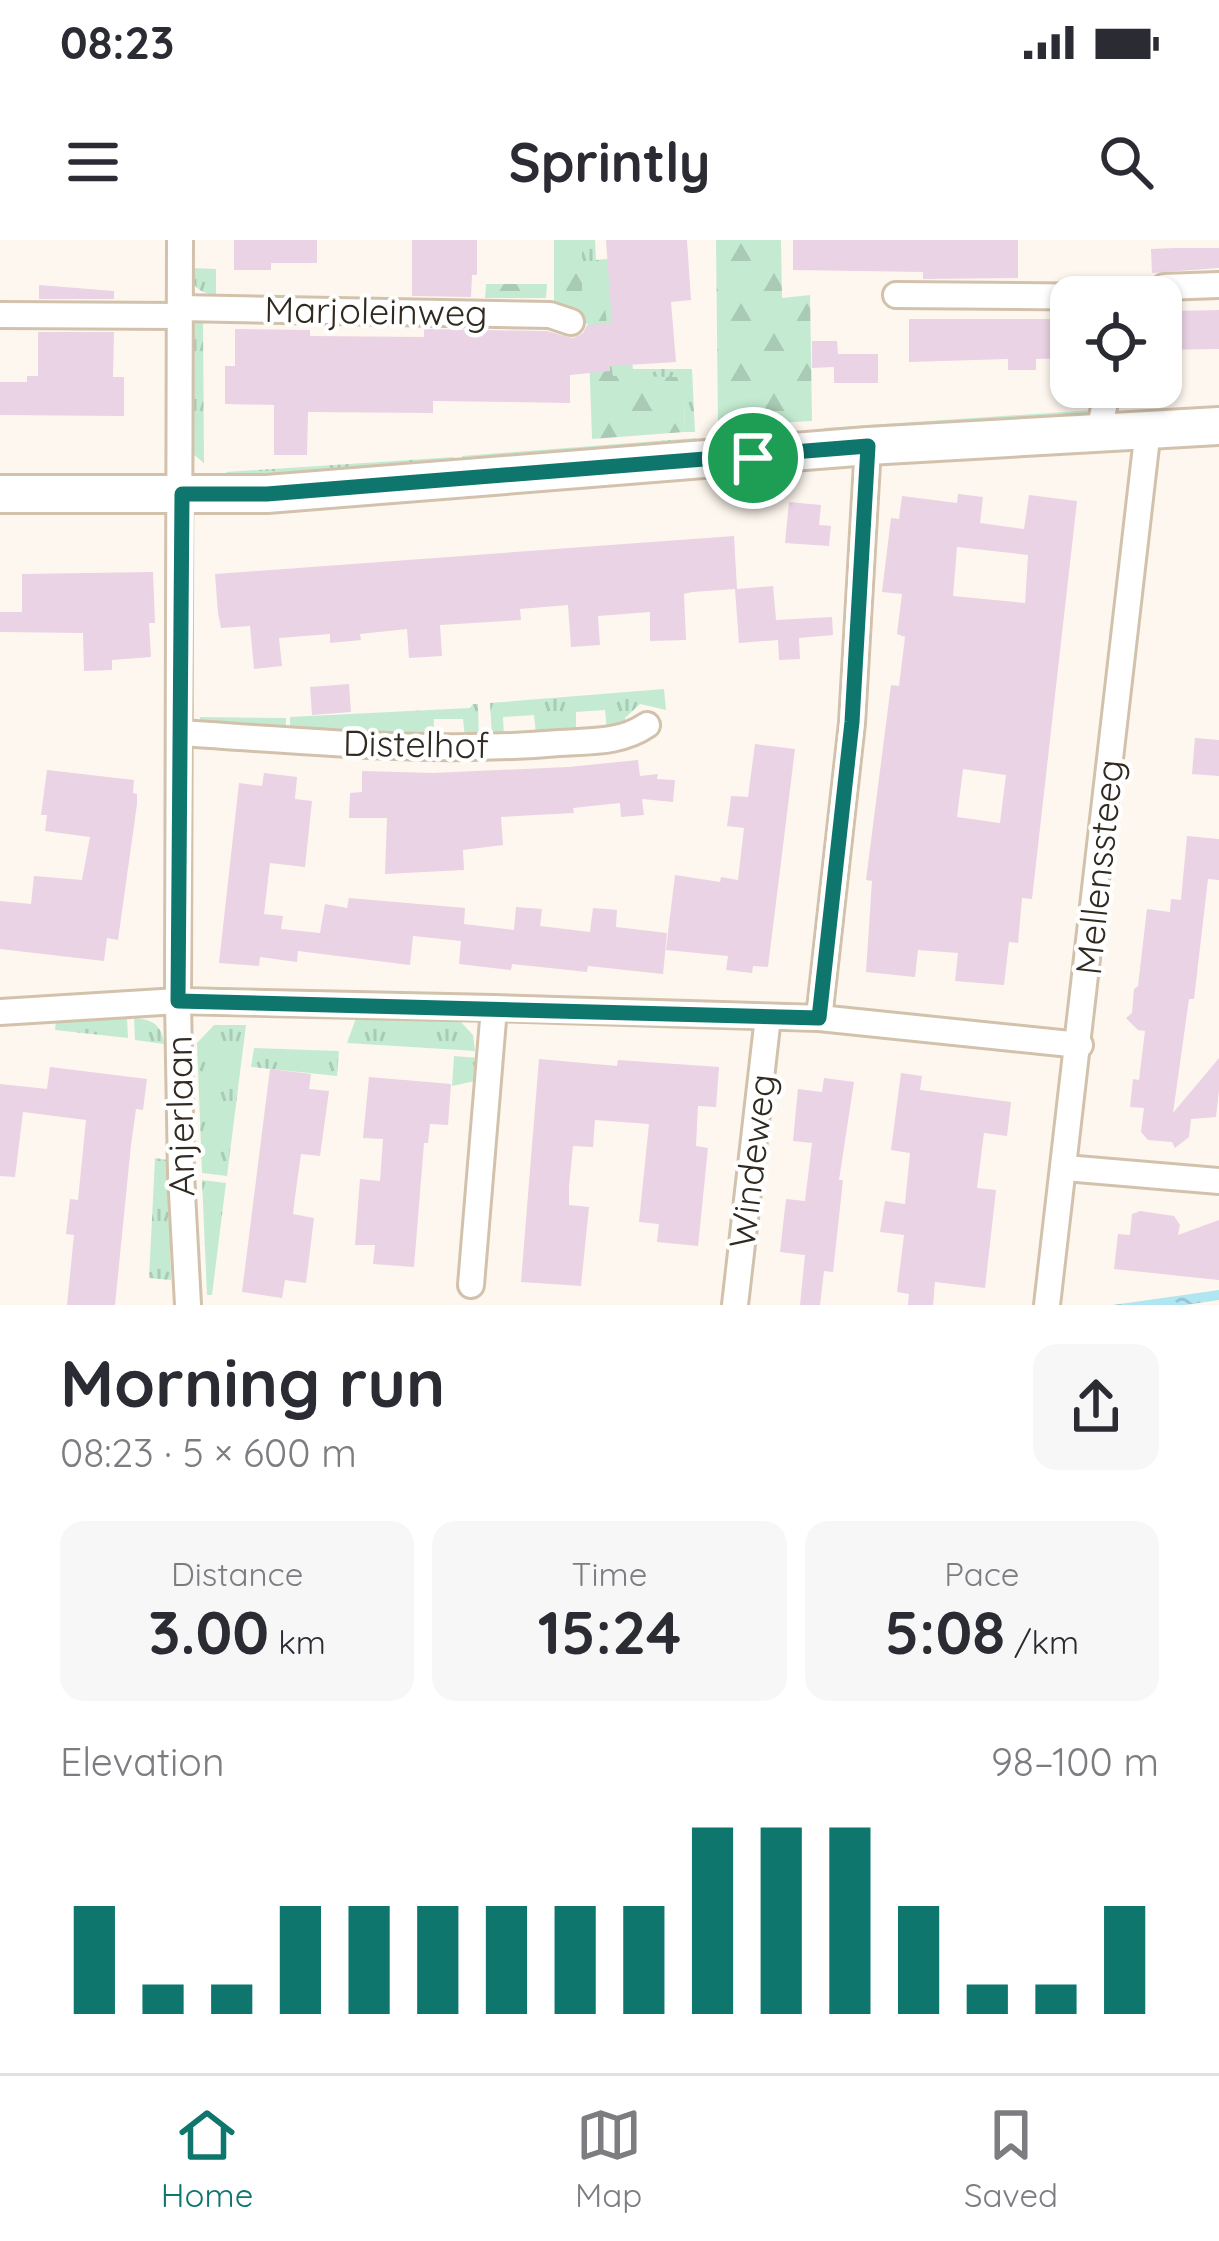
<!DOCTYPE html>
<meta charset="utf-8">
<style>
:root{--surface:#fff;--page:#f7f7f7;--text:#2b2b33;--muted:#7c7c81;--line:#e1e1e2;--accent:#0f766e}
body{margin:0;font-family:Quicksand,sans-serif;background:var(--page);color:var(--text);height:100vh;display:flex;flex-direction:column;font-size:45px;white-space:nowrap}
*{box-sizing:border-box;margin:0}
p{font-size:39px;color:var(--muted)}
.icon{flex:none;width:66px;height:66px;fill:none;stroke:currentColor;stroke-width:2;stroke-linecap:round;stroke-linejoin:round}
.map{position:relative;height:1065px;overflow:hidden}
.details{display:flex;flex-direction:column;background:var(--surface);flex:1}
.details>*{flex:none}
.buttons{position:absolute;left:1050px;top:36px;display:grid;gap:24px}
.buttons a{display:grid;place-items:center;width:132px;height:132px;border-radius:24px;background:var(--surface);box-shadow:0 3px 9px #0004;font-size:60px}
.pin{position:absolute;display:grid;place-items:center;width:102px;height:102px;color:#fff;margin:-51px;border:6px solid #fff;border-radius:50%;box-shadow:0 3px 12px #0007}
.round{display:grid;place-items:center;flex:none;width:126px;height:126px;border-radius:24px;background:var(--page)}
.overview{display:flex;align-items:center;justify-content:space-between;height:204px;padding:0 60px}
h1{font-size:66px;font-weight:800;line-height:90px}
.figures{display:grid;grid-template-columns:repeat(3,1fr);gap:18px;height:204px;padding:12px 60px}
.figures div{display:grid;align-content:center;border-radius:24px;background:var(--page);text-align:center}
.figures b{font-size:60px;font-weight:800}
.figures small{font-size:33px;font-weight:400}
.figures p{font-size:33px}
.chart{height:336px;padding:24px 60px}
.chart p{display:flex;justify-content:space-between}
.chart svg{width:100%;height:216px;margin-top:12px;stroke:var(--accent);stroke-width:6}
.status{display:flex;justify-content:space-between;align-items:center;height:84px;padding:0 60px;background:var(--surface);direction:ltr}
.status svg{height:33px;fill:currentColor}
header{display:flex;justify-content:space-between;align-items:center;height:156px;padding:0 60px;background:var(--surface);font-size:54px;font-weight:800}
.menu{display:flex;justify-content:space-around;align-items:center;height:168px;border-top:3px solid var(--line);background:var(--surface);font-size:33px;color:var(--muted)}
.menu a{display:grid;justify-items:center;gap:6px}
.menu .current{color:var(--accent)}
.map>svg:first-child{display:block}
.grass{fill:url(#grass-tufts)}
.forest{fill:url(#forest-firs)}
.water{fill:url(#water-ripples)}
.building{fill:#e9d3e4;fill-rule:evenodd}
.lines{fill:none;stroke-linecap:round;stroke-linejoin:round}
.street-casing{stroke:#d2c2ac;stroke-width:30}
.secondary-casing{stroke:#d2c2ac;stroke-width:42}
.street{stroke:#fff;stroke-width:24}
.secondary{stroke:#fff;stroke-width:36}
.route-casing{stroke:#fff;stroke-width:24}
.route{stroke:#0f766e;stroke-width:15}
.labels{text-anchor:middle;stroke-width:9;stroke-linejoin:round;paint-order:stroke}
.street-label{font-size:36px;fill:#302a21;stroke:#fff}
</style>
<div class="status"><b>08:23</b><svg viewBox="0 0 49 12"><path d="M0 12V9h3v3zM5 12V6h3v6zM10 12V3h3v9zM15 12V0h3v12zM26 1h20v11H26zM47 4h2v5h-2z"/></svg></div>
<header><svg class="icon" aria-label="menu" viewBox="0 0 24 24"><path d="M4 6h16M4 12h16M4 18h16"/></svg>Sprintly<svg class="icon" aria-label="search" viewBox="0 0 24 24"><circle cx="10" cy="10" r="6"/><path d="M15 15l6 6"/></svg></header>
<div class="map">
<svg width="1219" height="1065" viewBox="0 0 1219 1065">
<defs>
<pattern id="grass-tufts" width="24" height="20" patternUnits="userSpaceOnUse" patternTransform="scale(3)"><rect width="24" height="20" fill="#c4ebd2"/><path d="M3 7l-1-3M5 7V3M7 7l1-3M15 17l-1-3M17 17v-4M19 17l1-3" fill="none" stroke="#a9cab4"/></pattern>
<pattern id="forest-firs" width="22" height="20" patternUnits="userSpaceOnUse" patternTransform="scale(3)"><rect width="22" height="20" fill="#c4ebd2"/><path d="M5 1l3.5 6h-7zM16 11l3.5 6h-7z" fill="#a9cab4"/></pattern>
<pattern id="water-ripples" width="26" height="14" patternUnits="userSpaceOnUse" patternTransform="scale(3)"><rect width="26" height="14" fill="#afe6f1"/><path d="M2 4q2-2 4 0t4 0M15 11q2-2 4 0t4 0" fill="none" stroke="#97c5ce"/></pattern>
</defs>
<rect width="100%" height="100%" fill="#fef7ef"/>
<g class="grass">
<path d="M582,0H595L596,20L617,18L633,129H692L695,192H684L685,160L613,137L605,67L582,65Z"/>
<path d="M190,28L216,29V55C200,54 188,44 190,28Z"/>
<path d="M192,79H203L204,223L193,214Z"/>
<path d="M1095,170V182L825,200L824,188Z"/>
<path d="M696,198L700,205L465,226L462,216Z"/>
<path d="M454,217L456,228L227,240L226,232Z"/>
<path d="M664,449L666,470L640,464L625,478V487L607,490L605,470L576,472V491L536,495L534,475L503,477L504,497L492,498L490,463Z"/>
<path d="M473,464H478L479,498H465L463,479H434L433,498L290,492V477L470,468Z"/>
<path d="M200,477L286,478V492L200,484Z"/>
<path d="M127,777L128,798L55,790L56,780Z"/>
<path d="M134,778C152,779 162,785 164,804L135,800Z"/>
<path d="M356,778L461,782L473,795L475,811L347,803Z"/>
<path d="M214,785H246L227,936L202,933L197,803Z"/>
<path d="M254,808L339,811L337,836L251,827Z"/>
<path d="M454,816L478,818L475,841L452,846Z"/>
<path d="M155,918L168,920L171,1040L149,1038Z"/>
<path d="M202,940L226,943L212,1055H207Z"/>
</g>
<g class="forest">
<path d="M554,0H582V64L605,66L613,136L677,137L685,160L684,192L592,199L588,84L554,72Z"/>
<path d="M716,0H781L782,58L810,55L812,181L718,186Z"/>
<path d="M486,44H547L546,58H485Z"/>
</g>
<path class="water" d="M1219,1050V1060L1185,1065H1113Z"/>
<g class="building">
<path d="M234,0H317V23H271V30H234Z"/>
<path d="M412,0H477V35H472L471,57L412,56Z"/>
<path d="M606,0H687L691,60L671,62L676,122L610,126V131L570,135V163L433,161V173L308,172L307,215H274V165L225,164V126H235V89L310,90V96L424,97V89L547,91L573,98L583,93L587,85L612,83Z"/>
<path d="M793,0H1018V38L923,39V32L793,30Z"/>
<path d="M1175,8H1219V28L1152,33L1151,9Z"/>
<path d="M39,45L114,51V59H39Z"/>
<path d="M1219,70V109L1162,110V76H1176V71Z"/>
<path d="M909,79H1071V118L1036,119V130H1008V119L909,122Z"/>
<path d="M38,92H114L113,137H124V176L0,175V142H27V136H38Z"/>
<path d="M812,101H837L838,114H878V143H834V127L812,128Z"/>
<path d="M958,254L983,257L980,283L1024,289L1029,255L1077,261L1032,659L1022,658L1018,703L1009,702L1004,745L955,741L958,713L918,710L915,737L866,732L872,641L866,640L891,445L899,446L905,397L897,394L902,354L882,352L891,278L899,279L902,256L957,263ZM957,307L1028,315L1025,363L953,356ZM963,529L1006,535L1000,583L957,577Z"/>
<path d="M789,262L821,265L819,285L831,286L829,306L785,303Z"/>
<path d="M734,296L737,349L773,346L776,380L832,377L833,395L799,398L800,419L779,420L778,400L739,403L735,349L692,352L684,354L686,400L650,401V372L598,376L600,405L571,407L568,365L520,369L521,380L440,385L442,416L409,418L407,389L360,394L361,400L330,403V394L279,398L282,426L254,429L250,386L221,388L218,373L215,334Z"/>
<path d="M153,332L155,383H149L151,417L112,420V430L84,431L83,393L0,392V372H22V334Z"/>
<path d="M349,444L351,472L312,475L310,447Z"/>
<path d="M1195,498L1219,500V536L1192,534Z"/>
<path d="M755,504L795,509L768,727L753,726L752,733L726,730L728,716L666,710L675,635L720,642L721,637L738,640L744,588L727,586L730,565L731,556L748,557Z"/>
<path d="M638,520L640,536L658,534L657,539L675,540L673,562L642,559L644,575L621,577L620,563L573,568L574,573L501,577L503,605L463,610L464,630L385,634L387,578H349L350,553L362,552V531L433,533L568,527Z"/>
<path d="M47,530L134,540L133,553L137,554V564L118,700L107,698L104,721L0,709V661L31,664L34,636L82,640L90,597L45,591L47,575H41Z"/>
<path d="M264,533L297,537L295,559L312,561L305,627L270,623L264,674L283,676L281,689L320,693L325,664L347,668L349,658L465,668L464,684L514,690L516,667L542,669L540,686L590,692L593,668L606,669L617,670L616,687L667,693L663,734L588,726L587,732L512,724L511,730L459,724L461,701L413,696L410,725L298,711L297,722L260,717L259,726L219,723L239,543L262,546Z"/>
<path d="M1187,596L1219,599V640L1208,639L1194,759H1189L1173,873L1219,818V850L1216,877L1191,879L1189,897L1175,908L1172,902L1148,900L1141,892L1144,868L1130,867L1133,839L1139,840L1145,791L1138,790L1126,778L1132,773L1134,749L1138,746L1147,669L1170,672L1171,659L1181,660Z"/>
<path d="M539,819L617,826L618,820L719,827L716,867L698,866L696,906L708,908L698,1006L657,1002L659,984L639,982L649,884L595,880L593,907L573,906L569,947V965L589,967L581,1046L521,1042Z"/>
<path d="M50,827L147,839L143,870L136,869L131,905L115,1065H67L74,995L66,994L70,959L78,960L86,880L23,872L15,937L0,936V844L47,849Z"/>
<path d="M270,829L311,834L309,849L329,851L320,916L301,914L295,957L293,974L314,978L306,1043L285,1040L282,1058L242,1052Z"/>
<path d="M901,833L922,836L920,850L1011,862L1007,896L984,893L977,948L996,950L985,1048L935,1042L933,1065H908L909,1054L897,1052L904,995L880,992L885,961L905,964L910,913L891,910Z"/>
<path d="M369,837L451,844L448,885L430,884L428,903H424L414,1027L373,1024L375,1005H355L360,939L380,941L383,899L363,898Z"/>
<path d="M824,838L854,842L839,940H843L833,1032L824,1031L820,1065H800L805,1015L780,1012L786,959L805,961L812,903L793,901L798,849L822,852Z"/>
<path d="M1140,971L1174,976L1180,985L1178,995L1219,980V1040L1114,1029L1118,994L1130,995L1132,974Z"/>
</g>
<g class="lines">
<g class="street-casing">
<g id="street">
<path d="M180,0L178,761L181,934L188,1065"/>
<path d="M896,55L1123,57"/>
<path d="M1122,55L1160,53L1164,47L1219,45"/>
<path d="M179,68L550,75L571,82"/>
<path d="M0,75L180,76"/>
<path d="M1099,192L1108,147"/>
<path d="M180,493C306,501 433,514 559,503C590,501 621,503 647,485"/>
<path d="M0,772L178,761L494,768L819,778L1080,805"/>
<path d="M819,778L852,483L868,206"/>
<path d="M1065,928L1219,941"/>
<path d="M471,1045L494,768"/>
<path d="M735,1065L768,777"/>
<path d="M1047,1065L1148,189"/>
</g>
</g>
<g class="secondary-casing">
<path id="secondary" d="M0,254H267L868,206L1219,186"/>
</g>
<use href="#street" class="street"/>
<use href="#secondary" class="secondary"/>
</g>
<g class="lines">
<g class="route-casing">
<path id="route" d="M868,206L852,482L819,778L178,761L182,254H267Z"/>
</g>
<use href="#route" class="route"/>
</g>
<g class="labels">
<g class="street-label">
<text transform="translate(376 71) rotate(1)" y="13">Marjoleinweg</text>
<text transform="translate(416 504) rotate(1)" y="13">Distelhof</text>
<text transform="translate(1099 627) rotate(-84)" y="13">Mellenssteeg</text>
<text transform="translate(180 876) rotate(-91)" y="13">Anjerlaan</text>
<text transform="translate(752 921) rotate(-83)" y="13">Windeweg</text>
</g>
</g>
</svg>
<div class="buttons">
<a><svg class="icon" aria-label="locate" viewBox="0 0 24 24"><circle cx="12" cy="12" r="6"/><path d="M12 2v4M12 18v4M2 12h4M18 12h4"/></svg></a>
</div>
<div class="pin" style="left:753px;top:218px;background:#1e9e55"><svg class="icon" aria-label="arrive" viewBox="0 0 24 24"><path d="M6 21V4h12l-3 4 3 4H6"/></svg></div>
</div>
<section class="details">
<div class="overview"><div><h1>Morning run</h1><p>08:23 · 5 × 600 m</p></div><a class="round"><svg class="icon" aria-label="share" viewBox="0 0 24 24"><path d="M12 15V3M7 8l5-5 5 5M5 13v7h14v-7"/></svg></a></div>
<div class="figures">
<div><p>Distance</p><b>3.00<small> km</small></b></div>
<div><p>Time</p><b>15:24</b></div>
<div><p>Pace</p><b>5:08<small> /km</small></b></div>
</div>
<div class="chart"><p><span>Elevation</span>98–100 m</p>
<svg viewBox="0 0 160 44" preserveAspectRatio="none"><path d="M5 44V22M15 44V38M25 44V38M35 44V22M45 44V22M55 44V22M65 44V22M75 44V22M85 44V22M95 44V6M105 44V6M115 44V6M125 44V22M135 44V38M145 44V38M155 44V22"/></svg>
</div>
</section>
<nav class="menu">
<a class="current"><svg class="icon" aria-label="home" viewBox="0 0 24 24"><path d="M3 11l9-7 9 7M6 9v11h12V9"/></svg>Home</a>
<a><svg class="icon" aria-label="map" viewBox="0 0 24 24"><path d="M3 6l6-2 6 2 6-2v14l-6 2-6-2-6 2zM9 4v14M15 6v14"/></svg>Map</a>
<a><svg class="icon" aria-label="saved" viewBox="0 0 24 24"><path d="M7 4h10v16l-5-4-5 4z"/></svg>Saved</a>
</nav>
